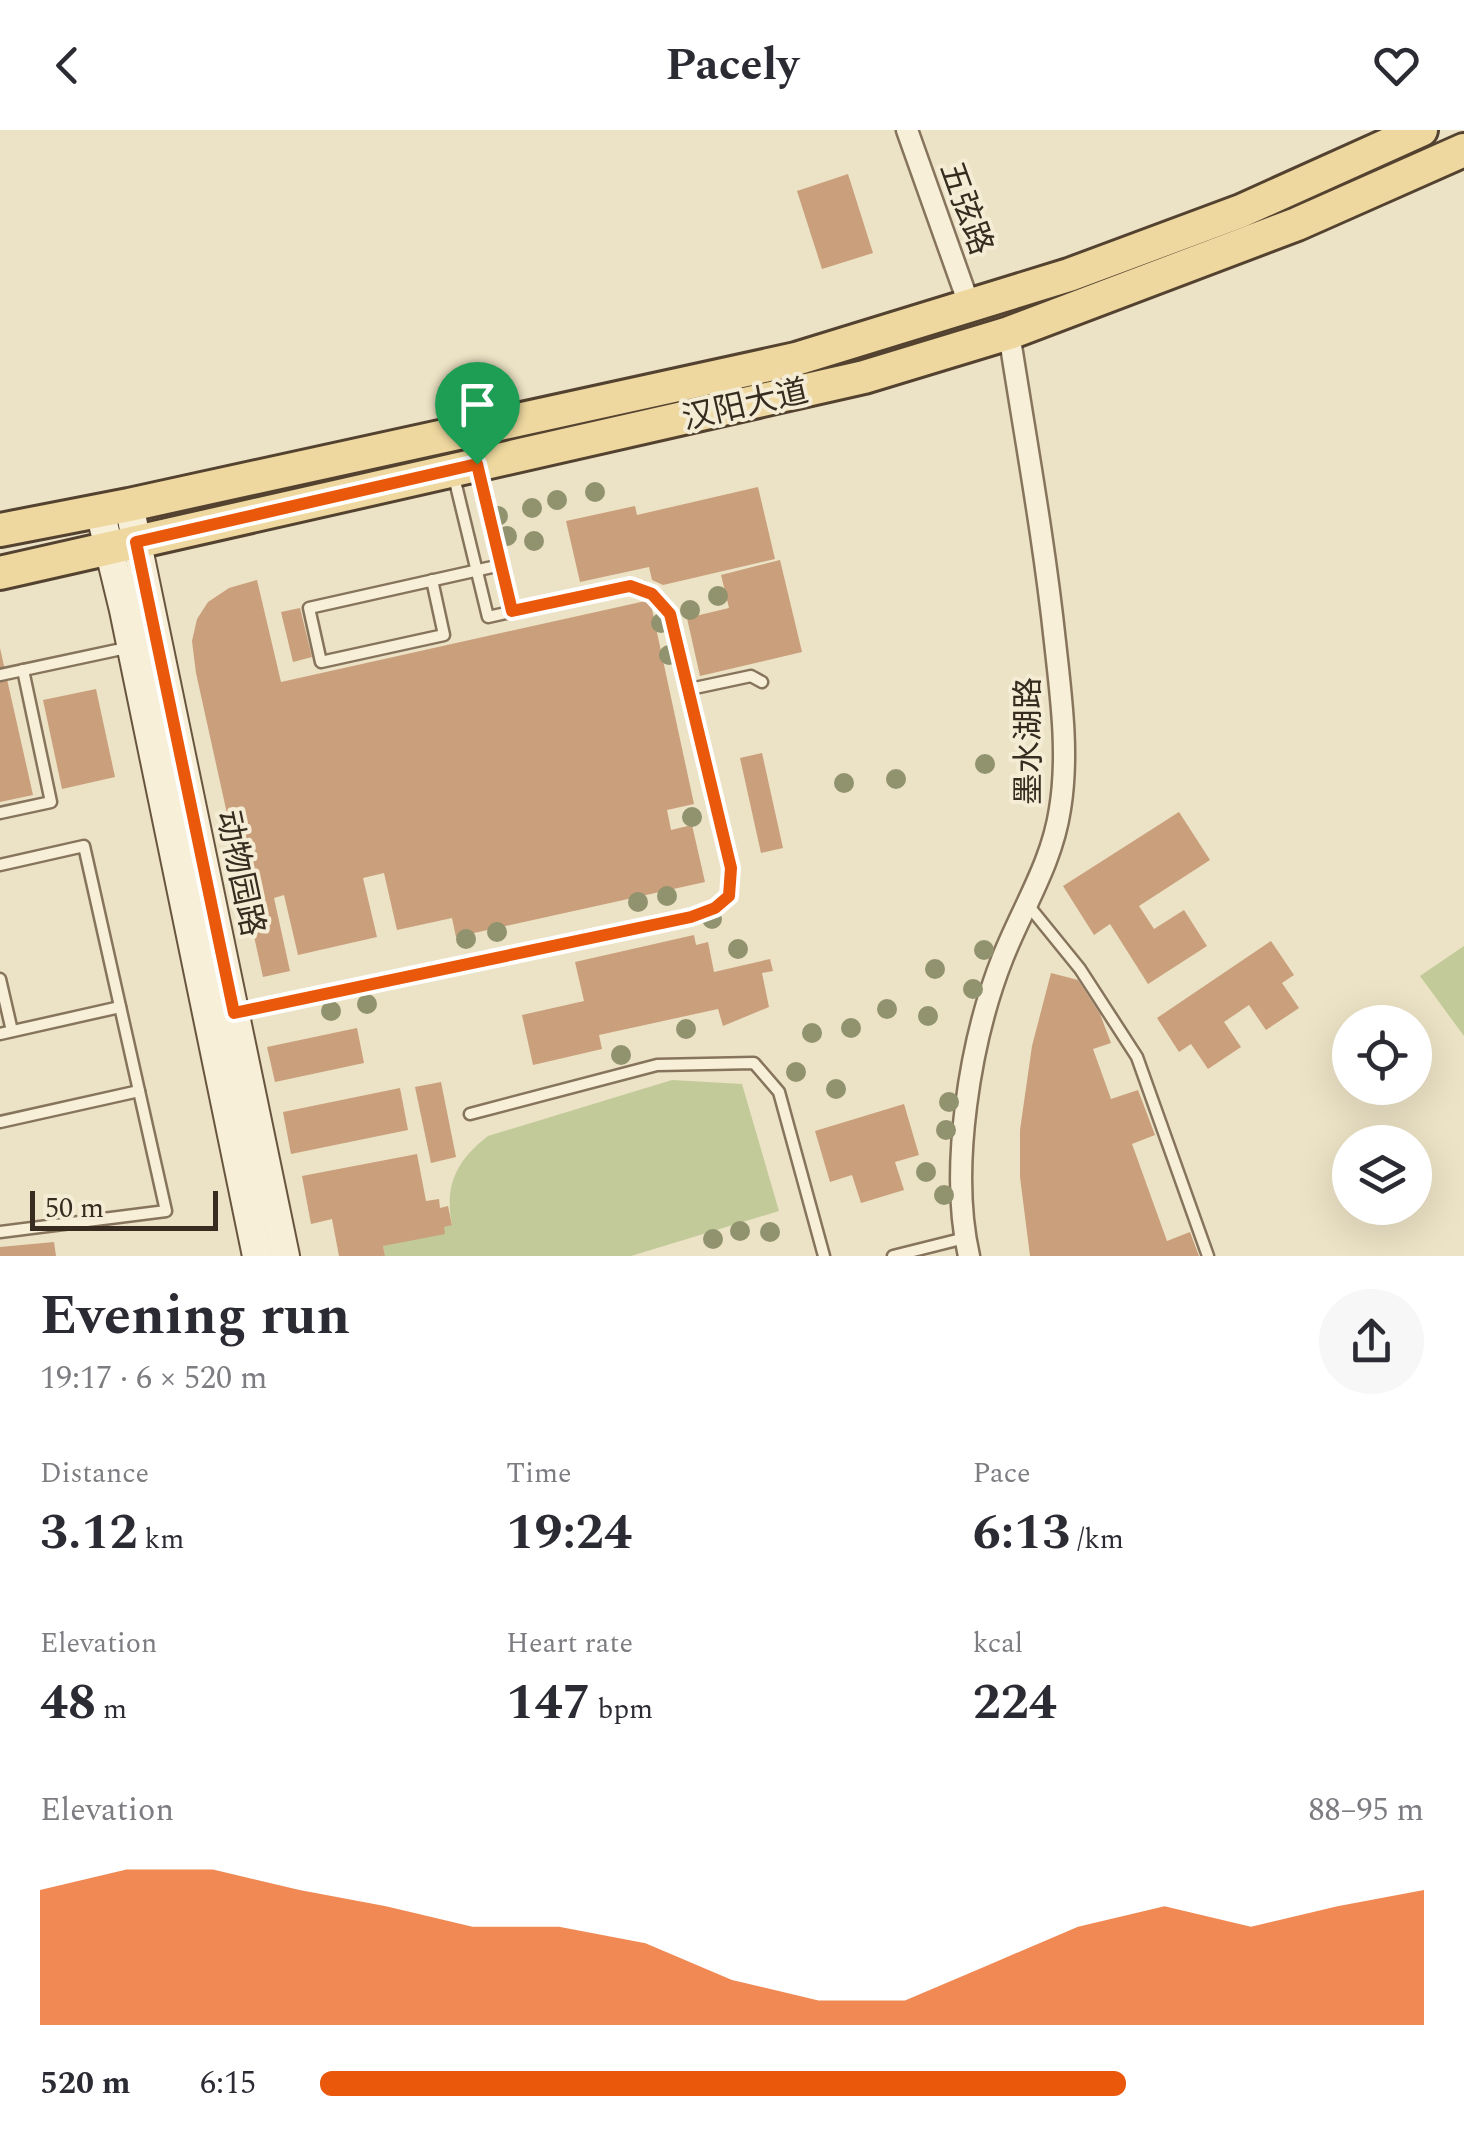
<!DOCTYPE html>
<meta charset="utf-8">
<style>
:root{--surface:#fff;--page:#f7f7f7;--text:#2b2b33;--muted:#7c7c81;--accent:#ea580c}
body{margin:0;font-family:Spectral,"Noto Sans SC",serif;background:var(--page);color:var(--text);height:100vh;display:flex;flex-direction:column;font-size:38px;white-space:nowrap}
*{box-sizing:border-box;margin:0}
p{font-size:32px;color:var(--muted)}
.icon{flex:none;width:55px;height:55px;fill:none;stroke:currentColor;stroke-width:2;stroke-linecap:round;stroke-linejoin:round}
.map{position:relative;height:1126px;overflow:hidden}
.drawer{display:flex;flex-direction:column;background:var(--surface);flex:1}
.drawer>*{flex:none}
.controls{position:absolute;left:1332px;top:875px;display:grid;gap:20px}
.controls a{display:grid;place-items:center;width:100px;height:100px;border-radius:50%;background:var(--surface);box-shadow:0 10px 40px #0002;font-size:50px}
.scale{position:absolute;left:30px;bottom:25px;width:188px;box-sizing:border-box;padding-left:10px;border:5px solid #372c1f;border-top:0;font-size:28px;line-height:35px;white-space:nowrap;color:#372c1f;-webkit-text-stroke:8px #f4ecd4;paint-order:stroke}
.pin{position:absolute;display:grid;place-items:center;width:85px;height:85px;color:#fff;margin:-102px -42px;border-radius:50% 50% 50% 0;rotate:-45deg;box-shadow:0 0 10px #0007}
.pin .icon{rotate:45deg}
.round{display:grid;place-items:center;flex:none;width:105px;height:105px;border-radius:52px;background:var(--page)}
.head{display:flex;align-items:center;justify-content:space-between;height:170px;padding:0 40px}
h1{font-size:55px;font-weight:700;line-height:75px}
.metrics{display:grid;grid-template-columns:repeat(3,1fr);gap:15px;height:170px;padding:10px 40px}
.metrics div{display:grid;align-content:center}
.metrics b{font-size:50px;font-weight:700}
.metrics small{font-size:28px;font-weight:400}
.metrics p{font-size:28px}
.chart{height:280px;padding:20px 40px}
.chart p{display:flex;justify-content:space-between}
.chart svg{width:100%;height:180px;margin-top:10px;fill:var(--accent);opacity:.7}
ul{padding:0 40px;list-style:none;font-size:32px}
li{display:grid;grid-template-columns:160px 120px 1fr;align-items:center;height:75px}
li i{height:25px;border-radius:12px;background:var(--accent)}
header{display:flex;justify-content:space-between;align-items:center;height:130px;padding:0 40px;background:var(--surface);font-size:45px;font-weight:700}
.map>svg:first-child{display:block}
.green{fill:#c2ca99}
.building{fill:#c99f7c}
.lines{fill:none;stroke-linecap:round;stroke-linejoin:round}
.lane-casing{stroke:#86745c;stroke-width:15}
.street-casing{stroke:#86745c;stroke-width:25}
.secondary-casing{stroke:#68553f;stroke-width:32}
.primary-casing{stroke:#544230;stroke-width:38}
.lane{stroke:#f7efd8;stroke-width:10}
.street{stroke:#f7efd8;stroke-width:20}
.secondary{stroke:#f7efd8;stroke-width:28}
.primary{stroke:#eed89f;stroke-width:32}
.tree{fill:#91936e}
.route-casing{stroke:#fff;stroke-width:20}
.route{stroke:#ea580c;stroke-width:12}
.labels{text-anchor:middle;stroke-width:8;stroke-linejoin:round;paint-order:stroke}
.street-label{font-size:32px;fill:#372c1f;stroke:#f4ecd4}
</style>
<header><svg class="icon" aria-label="back" viewBox="0 0 24 24"><path d="M15 5l-7 7 7 7"/></svg>Pacely<svg class="icon" aria-label="heart" viewBox="0 0 24 24"><path d="M12 20l-8-8c-3-5 5-10 8-4 3-6 11-1 8 4z"/></svg></header>
<div class="map">
<svg width="1464" height="1126" viewBox="0 0 1464 1126">
<rect width="100%" height="100%" fill="#ece2c5"/>
<g class="green">
<path d="M1464,816V906L1420,846Z"/>
<path d="M672,950L742,954L779,1081L631,1126H385L383,1116L452,1094C444,1055 457,1030 488,1006Z"/>
</g>
<g class="building">
<path d="M848,44L873,123L822,139L797,61Z"/>
<path d="M758,357L775,429L663,455L652,450L649,437L580,452L566,391L635,376L637,385Z"/>
<path d="M780,430L802,522L700,546L687,488L729,478L721,445Z"/>
<path d="M257,450L281,552L650,470L694,674L667,680L671,700L692,695L705,752L456,807L452,788L397,800L384,743L363,748L377,807L298,825L284,765L274,768L290,841L263,847L196,543L192,511L197,489L208,472L229,458Z"/>
<path d="M300,478L312,527L293,532L281,482Z"/>
<path d="M0,518L33,665L0,672Z"/>
<path d="M96,559L115,647L62,659L43,570Z"/>
<path d="M762,623L783,718L761,723L740,628Z"/>
<path d="M1179,682L1210,730L1139,776L1154,799L1184,780L1207,816L1148,854L1110,794L1094,805L1063,756Z"/>
<path d="M694,805L696,815L708,812L714,842L770,829L773,841L762,843L769,877L723,896L718,879L599,905L602,919L533,935L522,885L584,871L575,832Z"/>
<path d="M1271,811L1294,845L1282,853L1299,878L1266,900L1249,875L1224,892L1241,917L1208,939L1191,914L1179,922L1157,888Z"/>
<path d="M1051,843L1078,850L1100,884L1111,913L1093,919L1111,969L1138,960L1155,1005L1132,1014L1167,1111L1190,1102L1199,1126H1030L1020,1047V1000L1032,916Z"/>
<path d="M357,898L364,933L275,952L267,917Z"/>
<path d="M441,952L456,1027L431,1033L415,957Z"/>
<path d="M400,958L408,1000L291,1024L283,982Z"/>
<path d="M904,974L919,1025L895,1032L904,1060L861,1073L852,1045L830,1052L815,1001Z"/>
<path d="M417,1024L426,1071L439,1069L440,1078L448,1076L452,1095L444,1097L445,1104L383,1116L385,1126H339L332,1089L311,1094L302,1046Z"/>
<path d="M54,1112L56,1126H0V1117Z"/>
</g>
<g class="lines">
<g class="lane-casing">
<g id="lane">
<path d="M479,341L513,481"/>
<path d="M454,347L488,487L619,458H643L661,471L670,484L690,559"/>
<path d="M432,450L444,505L321,532L309,478L501,435"/>
<path d="M0,545L131,517"/>
<path d="M0,683L51,672L23,540"/>
<path d="M0,735L84,716L166,1081L0,1102"/>
<path d="M1028,775L1080,839L1137,927L1208,1126"/>
<path d="M0,849L12,901"/>
<path d="M235,883L691,787L715,778L729,765L731,738L690,559L751,546L762,552"/>
<path d="M0,904L120,877"/>
<path d="M470,984L657,935L754,933L779,962L824,1126"/>
<path d="M0,992L139,961"/>
<path d="M893,1126L965,1108"/>
</g>
</g>
<g class="street-casing">
<g id="street">
<path d="M907,0L970,177"/>
<path d="M969,1126C949,1039 970,910 1003,827C1023,777 1052,733 1060,679C1069,624 1061,566 1055,512C1044,409 1025,306 1009,203"/>
</g>
</g>
<g class="secondary-casing">
<g id="secondary">
<path d="M129,375L285,1126"/>
<path d="M100,381L124,480L257,1126"/>
</g>
</g>
<g class="primary-casing">
<g id="primary">
<path d="M0,400L129,375L796,229L1069,145L1241,81L1421,0"/>
<path d="M0,443L864,247L1009,203L1297,94L1464,20"/>
</g>
</g>
<use href="#lane" class="lane"/>
<use href="#street" class="street"/>
<use href="#secondary" class="secondary"/>
<use href="#primary" class="primary"/>
</g>
<g class="tree">
<circle cx="595" cy="362" r="10"/>
<circle cx="557" cy="370" r="10"/>
<circle cx="532" cy="378" r="10"/>
<circle cx="498" cy="386" r="10"/>
<circle cx="507" cy="406" r="10"/>
<circle cx="534" cy="411" r="10"/>
<circle cx="718" cy="466" r="10"/>
<circle cx="690" cy="480" r="10"/>
<circle cx="661" cy="493" r="10"/>
<circle cx="669" cy="525" r="10"/>
<circle cx="985" cy="634" r="10"/>
<circle cx="896" cy="649" r="10"/>
<circle cx="844" cy="653" r="10"/>
<circle cx="692" cy="687" r="10"/>
<circle cx="667" cy="766" r="10"/>
<circle cx="638" cy="772" r="10"/>
<circle cx="712" cy="789" r="10"/>
<circle cx="497" cy="802" r="10"/>
<circle cx="466" cy="809" r="10"/>
<circle cx="738" cy="819" r="10"/>
<circle cx="984" cy="820" r="10"/>
<circle cx="935" cy="839" r="10"/>
<circle cx="973" cy="859" r="10"/>
<circle cx="367" cy="874" r="10"/>
<circle cx="887" cy="879" r="10"/>
<circle cx="331" cy="881" r="10"/>
<circle cx="928" cy="886" r="10"/>
<circle cx="851" cy="898" r="10"/>
<circle cx="686" cy="899" r="10"/>
<circle cx="812" cy="903" r="10"/>
<circle cx="621" cy="925" r="10"/>
<circle cx="796" cy="942" r="10"/>
<circle cx="836" cy="959" r="10"/>
<circle cx="949" cy="972" r="10"/>
<circle cx="946" cy="1000" r="10"/>
<circle cx="926" cy="1042" r="10"/>
<circle cx="944" cy="1065" r="10"/>
<circle cx="740" cy="1101" r="10"/>
<circle cx="770" cy="1102" r="10"/>
<circle cx="713" cy="1109" r="10"/>
</g>
<g class="lines">
<g class="route-casing">
<path id="route" d="M477,334L512,481L630,456L652,464L670,484L731,738L729,766L715,778L691,787L234,883L136,412Z"/>
</g>
<use href="#route" class="route"/>
</g>
<g class="labels">
<g class="street-label">
<text transform="translate(967 78) rotate(70)" y="11">五弦路</text>
<text transform="translate(745 274) rotate(-13)" y="11">汉阳大道</text>
<text transform="translate(1028 611) rotate(-90)" y="11">墨水湖路</text>
<text transform="translate(241 743) rotate(78)" y="11">动物园路</text>
</g>
</g>
</svg>
<div class="controls">
<a><svg class="icon" aria-label="locate" viewBox="0 0 24 24"><circle cx="12" cy="12" r="6"/><path d="M12 2v4M12 18v4M2 12h4M18 12h4"/></svg></a>
<a><svg class="icon" aria-label="layers" viewBox="0 0 24 24"><path d="M12 4l9 5-9 5-9-5zM3 14l9 5 9-5"/></svg></a>
</div>
<div class="scale">50 m</div>
<div class="pin" style="left:477px;top:334px;background:#1e9e55"><svg class="icon" aria-label="arrive" viewBox="0 0 24 24"><path d="M6 21V4h12l-3 4 3 4H6"/></svg></div>
</div>
<section class="drawer">
<div class="head"><div><h1>Evening run</h1><p>19:17 · 6 × 520 m</p></div><a class="round"><svg class="icon" aria-label="share" viewBox="0 0 24 24"><path d="M12 15V3M7 8l5-5 5 5M5 13v7h14v-7"/></svg></a></div>
<div class="metrics">
<div><p>Distance</p><b>3.12<small> km</small></b></div>
<div><p>Time</p><b>19:24</b></div>
<div><p>Pace</p><b>6:13<small> /km</small></b></div>
</div>
<div class="metrics">
<div><p>Elevation</p><b>48<small> m</small></b></div>
<div><p>Heart rate</p><b>147<small> bpm</small></b></div>
<div><p>kcal</p><b>224</b></div>
</div>
<div class="chart"><p><span>Elevation</span>88–95 m</p>
<svg viewBox="0 0 160 44" preserveAspectRatio="none"><path d="M0 44V11L10 6L20 6L30 11L40 15L50 20L60 20L70 24L80 33L90 38L100 38L110 29L120 20L130 15L140 20L150 15L160 11V44z"/></svg>
</div>
<ul>
<li><b>520 m</b>6:15<i style="width:73%"></i></li>
</ul>
</section>
